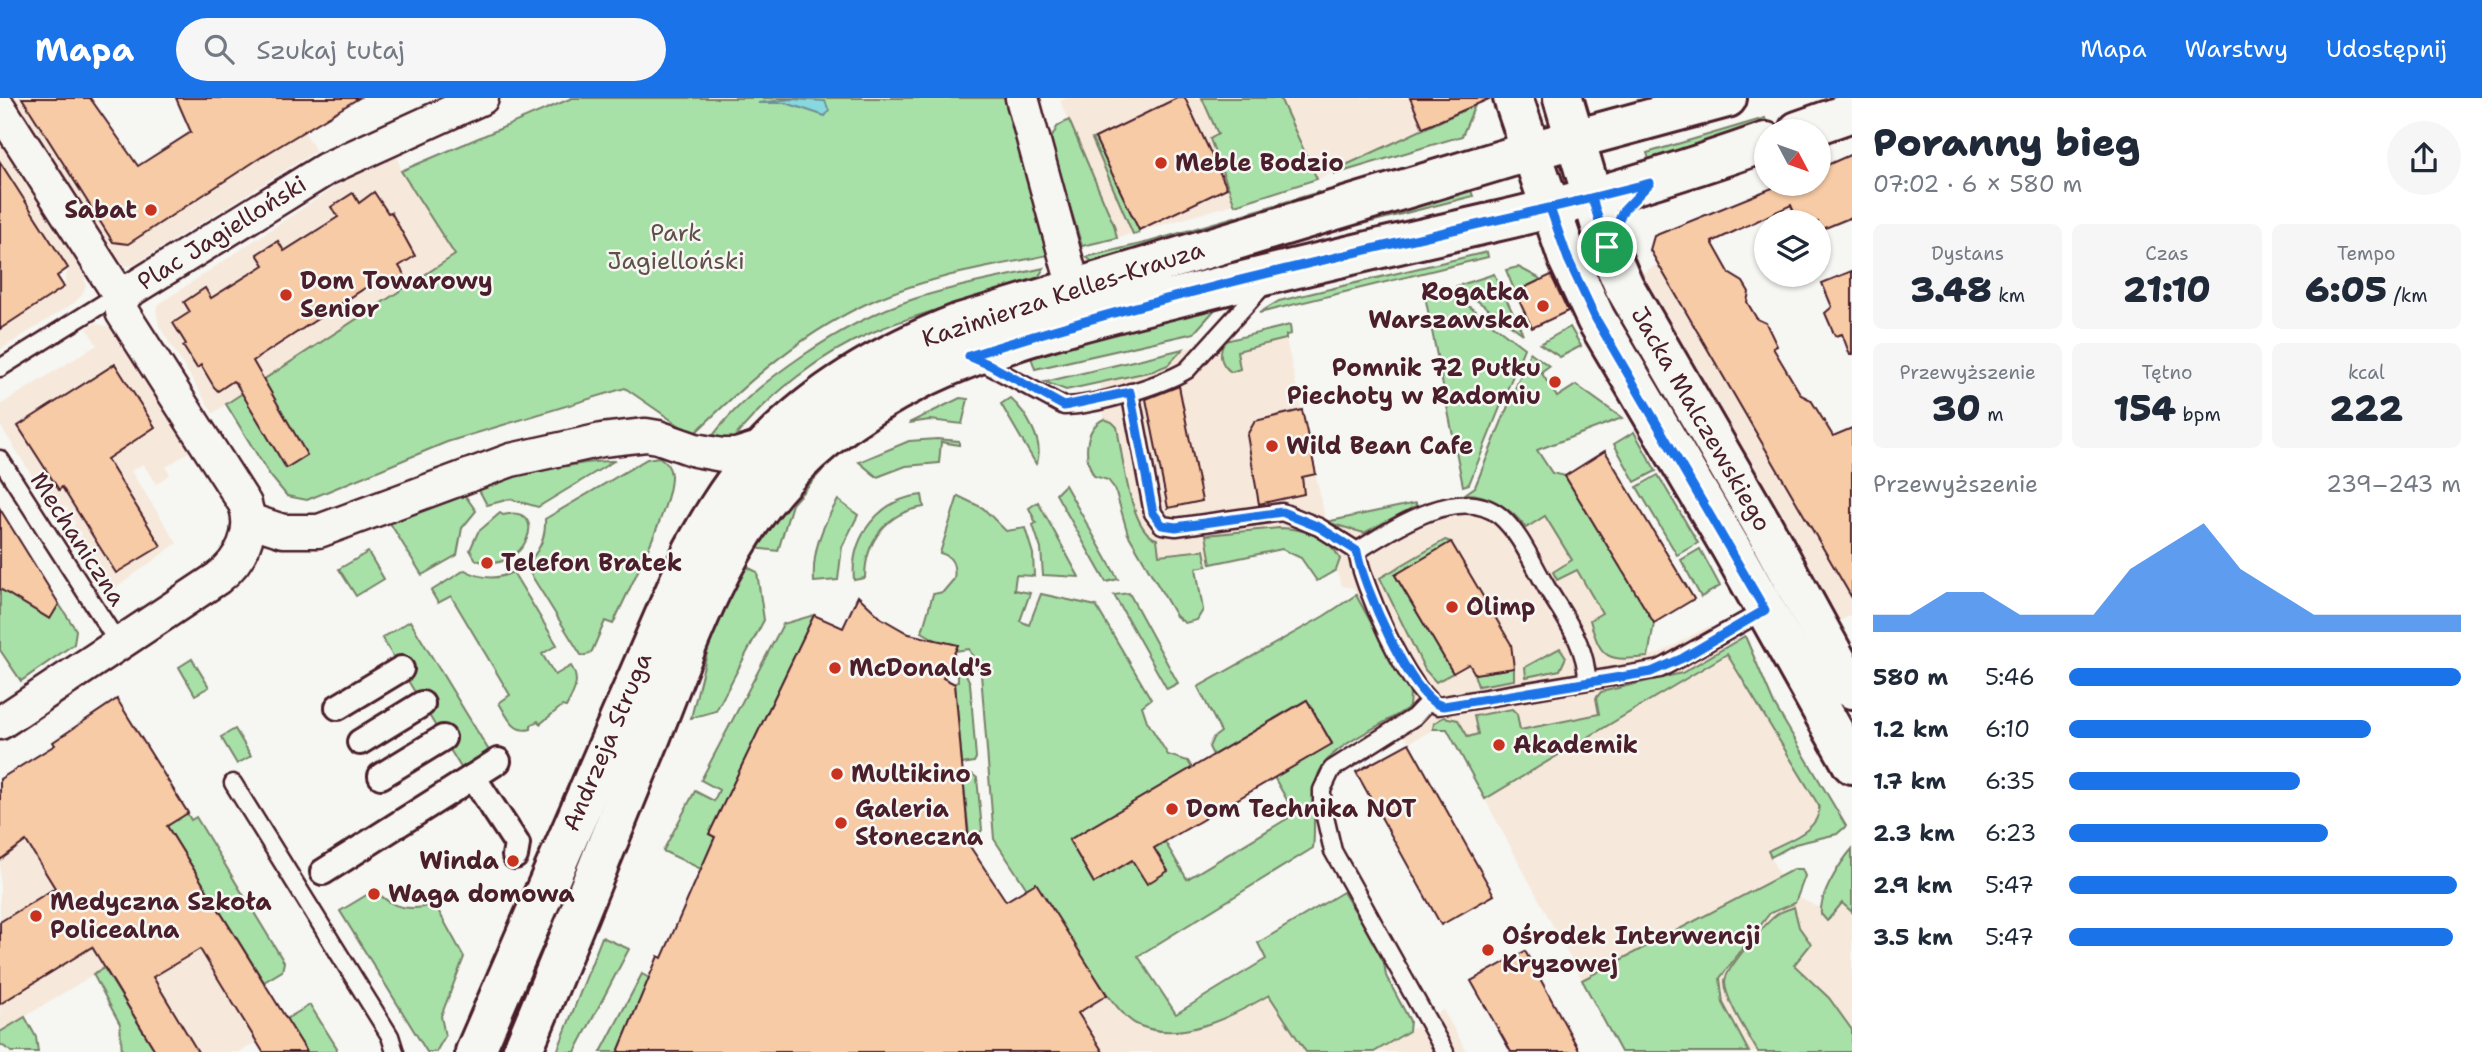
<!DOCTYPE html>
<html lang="pl">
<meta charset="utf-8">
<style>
:root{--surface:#fff;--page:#f6f6f7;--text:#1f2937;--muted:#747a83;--accent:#1a73e8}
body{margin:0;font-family:"Shantell Sans",sans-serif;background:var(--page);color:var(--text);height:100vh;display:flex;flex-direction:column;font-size:26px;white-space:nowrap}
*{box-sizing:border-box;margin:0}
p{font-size:23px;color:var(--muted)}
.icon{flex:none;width:38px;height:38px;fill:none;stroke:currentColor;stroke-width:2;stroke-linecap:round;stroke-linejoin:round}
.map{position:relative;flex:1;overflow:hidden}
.sheet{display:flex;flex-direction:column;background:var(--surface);width:630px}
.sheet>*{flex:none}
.needle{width:46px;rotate:131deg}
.fabs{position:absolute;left:1754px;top:21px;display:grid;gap:14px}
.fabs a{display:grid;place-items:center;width:77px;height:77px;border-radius:50%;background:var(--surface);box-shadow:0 2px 5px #0004;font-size:35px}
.pin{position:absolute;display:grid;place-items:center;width:60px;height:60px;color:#fff;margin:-30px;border:4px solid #fff;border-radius:50%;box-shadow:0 2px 7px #0007}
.round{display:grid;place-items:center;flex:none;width:74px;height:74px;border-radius:37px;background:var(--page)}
.summary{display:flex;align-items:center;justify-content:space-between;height:119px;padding:0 21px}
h1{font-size:38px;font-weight:800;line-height:52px}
.metrics{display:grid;grid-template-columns:repeat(3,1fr);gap:10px;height:119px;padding:7px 21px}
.metrics div{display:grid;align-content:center;border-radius:10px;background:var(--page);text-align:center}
.metrics b{font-size:35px;font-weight:800}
.metrics small{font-size:19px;font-weight:400}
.metrics p{font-size:19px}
.chart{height:196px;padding:14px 21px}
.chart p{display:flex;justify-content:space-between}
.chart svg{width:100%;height:126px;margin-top:7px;fill:var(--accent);opacity:.7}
ul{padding:0 21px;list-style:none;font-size:23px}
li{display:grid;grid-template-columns:112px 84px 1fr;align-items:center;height:52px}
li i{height:18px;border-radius:9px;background:var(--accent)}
header{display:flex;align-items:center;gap:42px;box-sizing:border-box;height:98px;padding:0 35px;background:var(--accent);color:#fff}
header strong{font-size:33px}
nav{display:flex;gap:38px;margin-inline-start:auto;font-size:24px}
.search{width:490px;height:63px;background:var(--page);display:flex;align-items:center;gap:18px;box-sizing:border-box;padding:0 24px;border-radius:38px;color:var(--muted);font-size:26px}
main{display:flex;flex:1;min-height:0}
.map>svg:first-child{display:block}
.built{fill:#f6e9db}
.green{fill:#a7e1a7;stroke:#788069;stroke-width:2}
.water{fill:#87d8df;stroke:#6f8e97;stroke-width:2}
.building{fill:#f7cba6;stroke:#4a1f2b;stroke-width:2}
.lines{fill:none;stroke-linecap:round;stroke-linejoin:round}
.service-casing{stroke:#4a1f2b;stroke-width:21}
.pedestrian-casing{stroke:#4a1f2b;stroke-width:30}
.minor-casing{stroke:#4a1f2b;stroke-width:37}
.tertiary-casing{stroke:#4a1f2b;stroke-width:44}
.service{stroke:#f6f6f2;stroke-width:16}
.pedestrian{stroke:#f6f6f2;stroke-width:24}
.minor{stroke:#f6f6f2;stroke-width:32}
.tertiary{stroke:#f6f6f2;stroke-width:38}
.route-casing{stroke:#fff;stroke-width:14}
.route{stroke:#1a73e8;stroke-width:9}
.poi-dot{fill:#c8321e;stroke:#f6f6f2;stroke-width:2.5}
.labels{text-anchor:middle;stroke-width:5;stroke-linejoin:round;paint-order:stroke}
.poi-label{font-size:24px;font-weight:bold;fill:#4a1f2b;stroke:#f6f6f2;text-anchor:start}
.street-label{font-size:24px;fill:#4a1f2b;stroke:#f6f6f2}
.park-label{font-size:24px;fill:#61504a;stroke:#f6f6f2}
</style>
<header>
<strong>Mapa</strong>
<div class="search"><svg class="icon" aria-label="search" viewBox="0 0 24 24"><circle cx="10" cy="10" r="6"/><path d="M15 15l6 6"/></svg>Szukaj tutaj</div>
<nav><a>Mapa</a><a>Warstwy</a><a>Udostępnij</a></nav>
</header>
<main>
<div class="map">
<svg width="1852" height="954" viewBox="0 0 1852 954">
<rect width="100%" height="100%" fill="#f6f6f2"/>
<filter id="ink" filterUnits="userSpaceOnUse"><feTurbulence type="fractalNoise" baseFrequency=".0143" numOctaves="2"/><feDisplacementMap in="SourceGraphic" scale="14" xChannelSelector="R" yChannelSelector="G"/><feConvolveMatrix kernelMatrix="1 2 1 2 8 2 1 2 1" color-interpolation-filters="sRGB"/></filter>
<g filter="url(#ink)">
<g class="built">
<path d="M9,0H21L33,19L35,18L113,144L128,145L304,33L316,53L134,167L126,168L112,157Z"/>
<path d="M1067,0H1472L1475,7L1314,83L1117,140L1060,3Z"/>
<path d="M0,42L83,171L86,187L82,197L74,205L0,252V231L64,189L68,170L0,64Z"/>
<path d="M396,54L402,75L455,157L213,315L159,228L156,212L159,206L339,86Z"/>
<path d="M1658,166L1852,500V516L1835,526L1799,453L1641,176Z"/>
<path d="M95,225L109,229L190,353L166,369L170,376L156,386L143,366L131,373L177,445L109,495L112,485L101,482L104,471L94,468L97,458L88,455L91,446L80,442L82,434L73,431L75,423L65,420L68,410L42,402V393L0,327V307L97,247L87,231Z"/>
<path d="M1286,241L1326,424L1332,428L1388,424L1416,408L1465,396L1537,352L1552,375L1565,378L1654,525L1649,558L1660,555L1709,528L1818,702L1820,713L1813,727L1768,753L1781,781L1797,799L1822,811L1852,762V954H1621L1447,631L1436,630L1409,645L1394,619L1405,612L1410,596L1353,490L1342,488L1336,472L1339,467L1302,432L1289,430L1206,437L1211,466L1207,468L1204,452L1159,457L1153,441L1140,428L1109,322L1104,321L1100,286L1162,271L1183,251L1225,243L1221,256L1223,266L1237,253Z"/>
<path d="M0,694L26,743L104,870L0,934Z"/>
<path d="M1036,785L1178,932L1240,913L1270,897L1306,954H1103L1007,804Z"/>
<path d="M200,851L256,944L239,954H198L153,879Z"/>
<path d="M1443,912L1467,954H1374L1402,937Z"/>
</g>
<g class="green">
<path d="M572,0H1007L1048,157C991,169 930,178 877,201C805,232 748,283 693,337L625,290L447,344L307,402L287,398L269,376L226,306L455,157L401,73Z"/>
<path d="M1202,0H1280L1317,81L1235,107L1210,41L1218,36Z"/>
<path d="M1475,7L1462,38L1335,76L1333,73Z"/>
<path d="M1765,20L1767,26L1651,67L1647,55Z"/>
<path d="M1069,22L1114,127L1117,140L1082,148L1050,43L1057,29Z"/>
<path d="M1095,40L1139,132L1138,135L1133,136L1092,41Z"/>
<path d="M1470,90L1473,98L1347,130V128Z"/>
<path d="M1319,94L1099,164H1093L1086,159L1149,144Z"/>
<path d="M1487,154L1488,159L1259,215L1279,203Z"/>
<path d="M1518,169L1539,180L1540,182L1515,194L1506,172Z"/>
<path d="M1044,170L1036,183C982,201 925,212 873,234C820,256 770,296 734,340L728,343H709C749,286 847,222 914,201C956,187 1001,180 1044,170Z"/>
<path d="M1494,176L1523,236L1457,188Z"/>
<path d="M1446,191L1524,250L1469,386L1463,388L1425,198Z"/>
<path d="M1219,207L1194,235L1035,271L1031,259L1107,235Z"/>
<path d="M1290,227L1291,236L1286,237V241L1237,253L1240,271L1231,274C1220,266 1218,255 1225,243Z"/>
<path d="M1570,229L1581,248L1560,259L1540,246Z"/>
<path d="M1183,251L1168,267L1153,273L1066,292L1045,284Z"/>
<path d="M1530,254L1549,268L1541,274L1557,299L1576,287L1622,320L1537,352L1552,375L1565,378L1654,525L1648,559C1608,563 1601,563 1590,522L1602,515L1577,472L1557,482L1553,474L1572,462L1545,418L1526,430C1512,411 1488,395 1465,396L1475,389Z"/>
<path d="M960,300L968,301L962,326L930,322L909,325Z"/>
<path d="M1010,300C1026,314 1046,346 1036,366L1001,306Z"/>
<path d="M1104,321L1112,324L1117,329C1122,355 1130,435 1157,441L1159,457L1204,452L1207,468L1196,470L1203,512L1197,522L1185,525L1176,518L1128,436L1115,391L1108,382L1094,378C1084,361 1083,331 1104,321Z"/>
<path d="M1634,334L1656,373L1635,384L1614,346Z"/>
<path d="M937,341L959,343V347L941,344L939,365L906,368L877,379L859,364L909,343Z"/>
<path d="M659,359C666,364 670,368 671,377C672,410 628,492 613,526L605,523L592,553L585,558L581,557L525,467C539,455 546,440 545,421L647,361Z"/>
<path d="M614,363L538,409L510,401L487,407L479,392C495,379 591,362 614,363Z"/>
<path d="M824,364L826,368L792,406L778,453L754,450L787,405Z"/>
<path d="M1658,377L1698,445L1677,457L1637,389Z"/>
<path d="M1065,387L1118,481L1106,484L1056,396Z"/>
<path d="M464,396L476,413L462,430L457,457L422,477L390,425Z"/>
<path d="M922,397L924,409C887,414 865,443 865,480L854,482C850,439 879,401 922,397Z"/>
<path d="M958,398L983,410L1006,433L1025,430L1033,456L1034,478L1016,477L1014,492L1030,495L1020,523L1029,527L1041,496L1096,508L1151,601L1142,608L1147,623L1168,657L1188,663L1192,670L1070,741L1094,784L1165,744L1187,781L1295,716L1274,679L1332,645L1306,602L1213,657L1209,649L1213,640L1221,634L1198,589L1324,518L1356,497L1410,596L1409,609C1383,629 1326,647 1317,680C1311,702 1316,728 1313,750L1138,858L1176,916L1266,861L1258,845L1343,794L1383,858L1386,878L1410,923L1409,933L1374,954H1306L1269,897C1233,918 1178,947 1136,926C1111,914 1055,815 1036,786L1027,791L994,741L981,576L969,551L955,553L922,534L933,496L943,494L954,481C956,469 953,458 940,455Z"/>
<path d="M838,402L858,417L842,449L838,482L814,484C812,453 822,428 838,402Z"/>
<path d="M1038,404L1079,479L1043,477L1041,451L1033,427L1036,425L1029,410Z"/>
<path d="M1416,405V408L1364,435L1326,424Z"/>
<path d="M500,415L503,417C552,404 526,480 476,462L470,452L478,434Z"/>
<path d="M1279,430C1302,430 1330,439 1340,461L1336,472L1317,483L1301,460L1282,451L1211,466L1206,437Z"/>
<path d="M1445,442L1451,444L1395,477L1453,575L1436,584L1425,572L1380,480Z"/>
<path d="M1700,451L1720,488L1701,499L1681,462Z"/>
<path d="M368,454L384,481L356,498L339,471Z"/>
<path d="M743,467L757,474L764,522L716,613L691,620L713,531Z"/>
<path d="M465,472C481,481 497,482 513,474L557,547L542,556L555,577L571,568C581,583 574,594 566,609L562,608L540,626L538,623L531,627V631C513,636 507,618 499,605L510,597L451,498L438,505L431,493Z"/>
<path d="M0,491L49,521L59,506L76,532L74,546L21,583L0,552Z"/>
<path d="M1129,495L1178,585L1167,591L1114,497Z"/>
<path d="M814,517L709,736L715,739L701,771L663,753L695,693L714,703L719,692L701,682L783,526Z"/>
<path d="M410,523L491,656L463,673L382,540Z"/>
<path d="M1745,538L1774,606L1846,728L1837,736L1795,746L1771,759L1768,753C1786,743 1821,733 1819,708L1727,556L1485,701L1447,631H1433L1434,625L1444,619L1458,622L1468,639L1478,636L1474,618L1512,611L1517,616L1520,632L1599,616L1596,600L1601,594L1682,575Z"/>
<path d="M1560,550L1566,559L1560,572L1526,579L1525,569Z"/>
<path d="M192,561L209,589L195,597L179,569Z"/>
<path d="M961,565L970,585L976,660L974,664L962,666L955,586L958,583V577L952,573L956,567Z"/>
<path d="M1514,570V582L1478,588L1474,576Z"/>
<path d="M235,631L251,658L237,666L221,639Z"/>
<path d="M972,676L977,680L982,732L970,748L963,677Z"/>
<path d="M187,715L191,722L196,719L284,864L282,873L264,884L167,728Z"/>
<path d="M1852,751V814L1842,805L1827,823L1821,816C1819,798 1840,765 1852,751Z"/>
<path d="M1794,771H1802L1805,778L1795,805L1770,815L1720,880L1723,905L1749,954H1621L1582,882Z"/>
<path d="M375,792C391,810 412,815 434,805L464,859L441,918L445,938L436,954H427L340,813Z"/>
<path d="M1794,809L1799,829L1811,846L1794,867L1829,900L1852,932V954H1758C1748,936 1726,904 1725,884C1724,872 1768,822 1779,815C1784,812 1790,811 1794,809Z"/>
<path d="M602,839L629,851L575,954H557Z"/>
<path d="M104,870L156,954H122L120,926L93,876Z"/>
<path d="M642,876L649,880L618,954H601Z"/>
<path d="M310,907L337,950L336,954H307L286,921Z"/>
<path d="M25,919L36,939L38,954H12L0,946V934Z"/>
</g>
<path class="water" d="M792,1L825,3L829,13L825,18L786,5H758Z"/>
<g class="building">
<path d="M22,0H90L138,68L191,34L176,0H359L263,58L128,146L113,144Z"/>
<path d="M1177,0H1185L1227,90L1139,132L1095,40Z"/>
<path d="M1410,0H1491L1423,30Z"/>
<path d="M1852,56V119L1818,133V124H1798L1791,107L1712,144L1730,176L1743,184L1749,194L1747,204L1757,221L1766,225L1777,248L1773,250L1801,297L1811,302L1833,338L1852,330V500L1650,152L1654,138L1782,86H1818V71Z"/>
<path d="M0,64L68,170L57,178L64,189L0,231Z"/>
<path d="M374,94L388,115L391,114L415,158L399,168L405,178L382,192L376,183L253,263L307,357L286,370L237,287L233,283L218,293L214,289L201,267L197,270L183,248L186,246L173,225L190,214L184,204L205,190L211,200L264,167L257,156L278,143L284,153L338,119L331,109L353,95L359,105Z"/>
<path d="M1852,173V257H1850L1842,236L1835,238L1825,215L1832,209L1822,185Z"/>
<path d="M1551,177L1568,213L1532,230L1515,194Z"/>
<path d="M115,266L155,329L107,361L161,448L116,475L62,389L59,392L18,328Z"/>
<path d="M1179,288L1202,403L1168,410L1146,301Z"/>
<path d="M1302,312L1316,376L1302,379L1304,396L1259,406L1247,337L1255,323Z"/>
<path d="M1605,353L1694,501L1654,525L1565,378Z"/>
<path d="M0,411L59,506L50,521L0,491Z"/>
<path d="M1451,444L1511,546L1514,570L1475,576L1469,566L1453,575L1395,477Z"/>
<path d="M858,498L881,520L909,536L958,547L943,580L955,586L969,747L1006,803L1036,785L1107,897L1078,915L1103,954H618L658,858L662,860L715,739L709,736L814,517L843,530Z"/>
<path d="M117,601L188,715L167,728L307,954H263L200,851L153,879L198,954H156L92,849L0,906V824L55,790L26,743L0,762V681L55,647L53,644Z"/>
<path d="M1307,602L1332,646L1154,750L1168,773L1147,786L1132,762L1094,785L1069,742Z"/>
<path d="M1409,645L1494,797L1441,827L1356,674Z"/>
<path d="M1525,853L1580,954H1511L1471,883Z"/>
</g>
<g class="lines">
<g class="service-casing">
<g id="service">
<path d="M978,262L1064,308C1094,308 1162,287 1187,272L1264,187"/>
<path d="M0,270L104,205L122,201"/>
<path d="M1130,294L1153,415L1162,427L1176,429L1282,414L1319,429L1357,453"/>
<path d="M0,361L118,545"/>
<path d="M1587,583C1587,548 1565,520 1547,490C1533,467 1521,436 1500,418C1460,385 1392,431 1357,453C1361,484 1409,597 1438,608L1660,571L1765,512"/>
<path d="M1429,603L1414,619L1332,671L1322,692V706L1333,753L1445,954"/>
<path d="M233,685L390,938L395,954"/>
</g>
</g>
<g class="pedestrian-casing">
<g id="pedestrian">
<path d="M338,609L401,571"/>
<path d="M360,644L422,606"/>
<path d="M381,678L443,640"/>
<path d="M473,679L517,746L515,758"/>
<path d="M323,774L498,663"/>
</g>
</g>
<g class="minor-casing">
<g id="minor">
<path d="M1022,0L1074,190"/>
<path d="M0,11L122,201"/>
<path d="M249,422L283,433H319L511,362L602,342L646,337L658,339L695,352L722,357H736L766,348"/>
<path d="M0,625L218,480C241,462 255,435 245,406L122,214L121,205L126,195L326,71L482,0"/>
</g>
</g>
<g class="tertiary-casing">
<g id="tertiary">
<path d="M1513,0L1568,161L1596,221L1731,450L1852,666"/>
<path d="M1563,0L1607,149L1624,188L1763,428L1852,591"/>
<path d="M1798,33L1852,14"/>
<path d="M475,954L693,452C710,422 727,393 749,367C804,300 880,256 960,225L1531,53L1727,0"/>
<path d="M522,954C566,850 607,745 650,641C684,555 714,464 774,392C877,268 1037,235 1186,197C1287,172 1388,148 1490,125C1584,104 1675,76 1766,44"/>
</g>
</g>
<use href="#service" class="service"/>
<use href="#pedestrian" class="pedestrian"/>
<use href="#minor" class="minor"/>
<use href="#tertiary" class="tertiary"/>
</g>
</g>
<g class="lines" filter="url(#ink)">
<g class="route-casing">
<path id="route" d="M1607,149L1592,100C1384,149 1173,192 969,258L990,267L1064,308L1130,294L1153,415L1162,427L1176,429L1282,414L1319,429L1357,453C1361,483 1413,607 1444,608L1651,574L1683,560L1765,512L1596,221L1568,161L1550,110L1650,85L1623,113L1607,149"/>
</g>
<use href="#route" class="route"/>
</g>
<g class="poi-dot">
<circle cx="1161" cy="65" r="7"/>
<circle cx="151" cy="112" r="7"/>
<circle cx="286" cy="197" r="7"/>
<circle cx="1543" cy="208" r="7"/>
<circle cx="1555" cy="284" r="7"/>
<circle cx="1272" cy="348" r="7"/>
<circle cx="487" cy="465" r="7"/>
<circle cx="1452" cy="509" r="7"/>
<circle cx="835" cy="570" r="7"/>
<circle cx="1499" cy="647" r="7"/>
<circle cx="837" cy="676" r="7"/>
<circle cx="1172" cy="711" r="7"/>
<circle cx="841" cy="725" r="7"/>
<circle cx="513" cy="763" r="7"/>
<circle cx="374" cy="796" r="7"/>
<circle cx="36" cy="818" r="7"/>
<circle cx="1488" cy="852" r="7"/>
</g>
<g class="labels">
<g class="poi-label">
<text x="1175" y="73">Meble Bodzio</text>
<text x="137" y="120" text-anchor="end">Sabat</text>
<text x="300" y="191">Dom Towarowy<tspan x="300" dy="28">Senior</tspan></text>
<text x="1529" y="202" text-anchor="end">Rogatka<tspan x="1529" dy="28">Warszawska</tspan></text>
<text x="1541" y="278" text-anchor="end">Pomnik 72 Pułku<tspan x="1541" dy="28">Piechoty w Radomiu</tspan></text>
<text x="1286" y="356">Wild Bean Cafe</text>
<text x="501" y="473">Telefon Bratek</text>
<text x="1466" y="517">Olimp</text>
<text x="849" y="578">McDonald's</text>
<text x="1513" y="655">Akademik</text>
<text x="851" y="684">Multikino</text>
<text x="855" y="719">Galeria<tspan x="855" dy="28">Słoneczna</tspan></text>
<text x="1186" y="719">Dom Technika NOT</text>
<text x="499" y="771" text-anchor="end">Winda</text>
<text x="388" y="804">Waga domowa</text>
<text x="50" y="812">Medyczna Szkoła<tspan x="50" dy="28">Policealna</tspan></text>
<text x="1502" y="846">Ośrodek Interwencji<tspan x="1502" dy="28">Kryzowej</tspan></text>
</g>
<g class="street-label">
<text transform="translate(222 135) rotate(-32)" y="8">Plac Jagielloński</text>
<text transform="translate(1063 196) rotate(-18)" y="8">Kazimierza Kelles-Krauza</text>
<text transform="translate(1701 321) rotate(60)" y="8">Jacka Malczewskiego</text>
<text transform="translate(78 441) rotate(57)" y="8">Mechaniczna</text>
<text transform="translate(607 644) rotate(-67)" y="8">Andrzeja Struga</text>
</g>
<g class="park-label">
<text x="676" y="143">Park<tspan x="676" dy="28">Jagielloński</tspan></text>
</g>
</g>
</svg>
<div class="fabs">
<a><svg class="needle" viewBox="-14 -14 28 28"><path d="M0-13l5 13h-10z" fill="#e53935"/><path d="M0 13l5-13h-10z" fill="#747a83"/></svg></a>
<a><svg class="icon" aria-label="layers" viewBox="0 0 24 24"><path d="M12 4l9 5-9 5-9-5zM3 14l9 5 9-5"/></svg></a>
</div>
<div class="pin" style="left:1607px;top:149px;background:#1e9e55"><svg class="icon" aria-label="arrive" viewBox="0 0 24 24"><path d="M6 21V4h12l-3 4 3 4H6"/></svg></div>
</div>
<section class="sheet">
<div class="summary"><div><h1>Poranny bieg</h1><p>07:02 · 6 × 580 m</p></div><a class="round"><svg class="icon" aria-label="share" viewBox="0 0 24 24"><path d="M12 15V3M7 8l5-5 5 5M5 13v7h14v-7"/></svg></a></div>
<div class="metrics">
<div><p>Dystans</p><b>3.48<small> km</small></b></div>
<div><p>Czas</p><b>21:10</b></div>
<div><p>Tempo</p><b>6:05<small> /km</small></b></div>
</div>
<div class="metrics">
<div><p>Przewyższenie</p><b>30<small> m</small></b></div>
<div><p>Tętno</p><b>154<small> bpm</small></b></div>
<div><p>kcal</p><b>222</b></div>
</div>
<div class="chart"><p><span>Przewyższenie</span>239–243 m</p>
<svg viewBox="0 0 160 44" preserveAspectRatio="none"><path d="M0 44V38L10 38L20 30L30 30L40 38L50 38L60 38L70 22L80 14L90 6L100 22L110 30L120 38L130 38L140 38L150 38L160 38V44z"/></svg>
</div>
<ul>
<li><b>580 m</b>5:46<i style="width:100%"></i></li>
<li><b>1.2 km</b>6:10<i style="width:77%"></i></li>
<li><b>1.7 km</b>6:35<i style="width:59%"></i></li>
<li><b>2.3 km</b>6:23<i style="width:66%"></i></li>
<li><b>2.9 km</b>5:47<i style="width:99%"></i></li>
<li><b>3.5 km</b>5:47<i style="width:98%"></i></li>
</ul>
</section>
</main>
